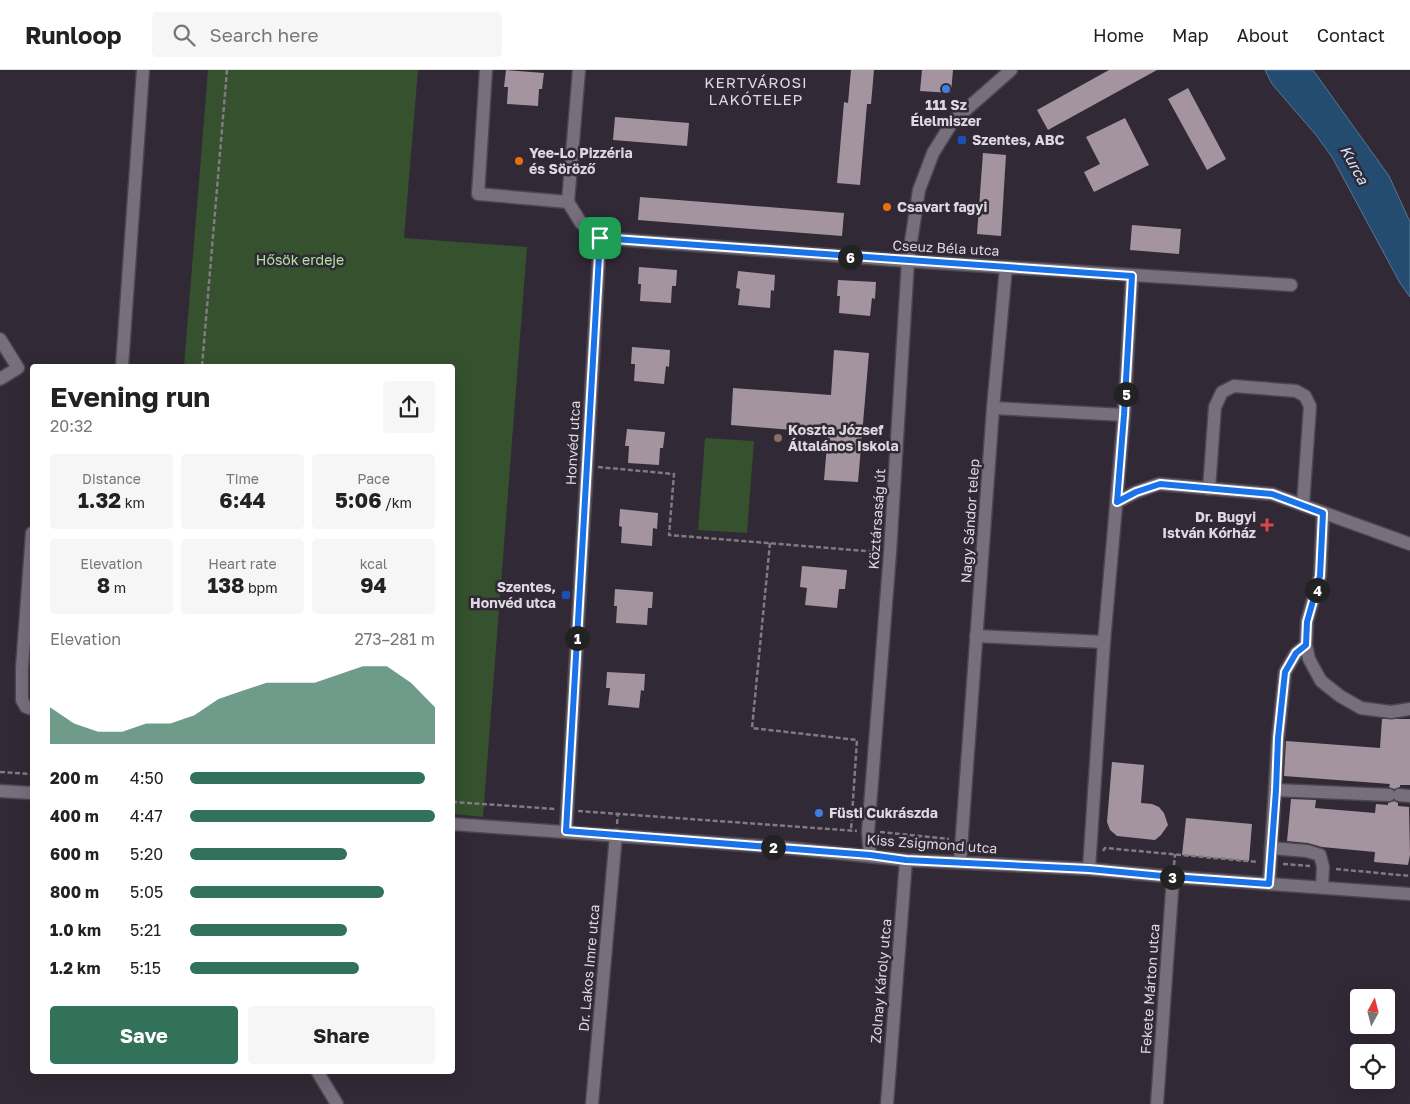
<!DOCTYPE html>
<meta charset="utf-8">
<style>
:root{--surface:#fff;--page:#f6f6f6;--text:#222;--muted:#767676;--line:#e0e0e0;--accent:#32725a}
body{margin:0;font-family:"Golos Text",sans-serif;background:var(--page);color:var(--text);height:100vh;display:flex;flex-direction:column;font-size:19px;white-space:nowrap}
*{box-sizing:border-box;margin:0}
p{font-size:16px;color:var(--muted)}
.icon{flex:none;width:28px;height:28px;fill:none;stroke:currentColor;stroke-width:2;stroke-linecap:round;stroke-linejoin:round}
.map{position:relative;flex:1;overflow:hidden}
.side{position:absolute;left:30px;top:294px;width:425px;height:710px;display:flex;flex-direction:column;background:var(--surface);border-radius:5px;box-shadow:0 5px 20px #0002}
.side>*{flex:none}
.needle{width:32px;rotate:7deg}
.controls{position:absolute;left:1350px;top:919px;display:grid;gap:10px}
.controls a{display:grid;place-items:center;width:45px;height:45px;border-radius:5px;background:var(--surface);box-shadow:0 5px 20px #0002;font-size:25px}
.pin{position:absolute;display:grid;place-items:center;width:42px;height:42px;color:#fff;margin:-21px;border-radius:10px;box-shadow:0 2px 8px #0006}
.km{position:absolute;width:25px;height:25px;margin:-12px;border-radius:50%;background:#222;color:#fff;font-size:14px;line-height:25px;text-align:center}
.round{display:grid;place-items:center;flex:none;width:52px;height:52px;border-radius:5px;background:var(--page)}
.headline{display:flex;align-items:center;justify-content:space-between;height:85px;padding:0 20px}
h1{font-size:28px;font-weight:700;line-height:38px}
.metrics{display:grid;grid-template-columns:repeat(3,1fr);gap:8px;height:85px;padding:5px 20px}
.metrics div{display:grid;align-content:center;border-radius:5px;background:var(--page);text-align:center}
.metrics b{font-size:21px;font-weight:700}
.metrics small{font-size:14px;font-weight:400}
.metrics p{font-size:14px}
.chart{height:140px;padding:10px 20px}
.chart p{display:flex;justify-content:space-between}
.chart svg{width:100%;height:90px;margin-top:5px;fill:var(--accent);opacity:.7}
.primary-button{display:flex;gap:10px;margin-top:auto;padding:10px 20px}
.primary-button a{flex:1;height:58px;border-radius:5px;background:var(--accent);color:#fff;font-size:20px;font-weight:700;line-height:58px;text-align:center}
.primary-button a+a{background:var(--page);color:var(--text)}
ul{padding:0 20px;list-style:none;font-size:16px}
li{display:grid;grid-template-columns:80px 60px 1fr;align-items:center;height:38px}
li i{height:12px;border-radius:6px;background:var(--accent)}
header{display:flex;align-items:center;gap:30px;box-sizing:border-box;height:70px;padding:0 25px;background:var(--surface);border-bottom:1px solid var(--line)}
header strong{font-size:24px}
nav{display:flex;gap:28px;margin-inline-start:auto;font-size:18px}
.search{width:350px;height:45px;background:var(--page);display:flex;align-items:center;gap:12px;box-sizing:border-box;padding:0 18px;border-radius:5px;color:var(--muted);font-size:19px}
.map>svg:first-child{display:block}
.green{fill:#35512d}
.water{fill:#234c70;stroke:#5b7692}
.building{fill:#a4949f}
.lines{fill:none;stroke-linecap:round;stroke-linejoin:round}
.minor-casing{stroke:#4c4550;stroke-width:15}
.path{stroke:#807a84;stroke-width:2.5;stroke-dasharray:5 2.5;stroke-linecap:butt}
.minor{stroke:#786f7d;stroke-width:12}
.route-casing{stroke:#fff;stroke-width:10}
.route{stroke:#1a73e8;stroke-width:6}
.shop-dot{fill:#3f7fe0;stroke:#312935;stroke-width:2}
.transit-dot{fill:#1a4fb4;stroke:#312935;stroke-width:2}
.food-dot{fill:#e8710a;stroke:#312935;stroke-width:2}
.education-dot{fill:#8d6e63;stroke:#312935;stroke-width:2}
.health-dot{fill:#e0444e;stroke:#312935;stroke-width:2}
.labels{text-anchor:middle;stroke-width:5;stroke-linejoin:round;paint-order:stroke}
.poi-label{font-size:14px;font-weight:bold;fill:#ded9e1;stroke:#312935;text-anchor:start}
.street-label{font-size:14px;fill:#ded9e1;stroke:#312935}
.park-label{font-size:14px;fill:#b0e5a2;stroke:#312935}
.neighbourhood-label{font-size:15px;letter-spacing:1px;fill:#ded9e1;stroke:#312935}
.water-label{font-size:15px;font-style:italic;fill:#cce6fd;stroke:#312935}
</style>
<header>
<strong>Runloop</strong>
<div class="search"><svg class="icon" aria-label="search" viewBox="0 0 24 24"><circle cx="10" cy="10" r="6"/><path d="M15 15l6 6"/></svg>Search here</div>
<nav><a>Home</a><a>Map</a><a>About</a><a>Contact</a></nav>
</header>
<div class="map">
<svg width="1410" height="1034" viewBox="0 0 1410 1034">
<rect width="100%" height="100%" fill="#312935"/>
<g class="green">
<path d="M208,0H418L404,168L527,177L483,747L453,744L452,296H184Z"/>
<path d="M705,368L754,371L747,463L698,460Z"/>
</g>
<path class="water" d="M1265,0H1313L1389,106L1410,152V227L1400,213L1332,87L1316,65L1272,14Z"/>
<g class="building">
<path d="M506,0L544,3L542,19H539L538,36L507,34L508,17H504Z"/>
<path d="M851,0H874L871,34H867L860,115L837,113L844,32L848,33Z"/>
<path d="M922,0H953L951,23L920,21Z"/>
<path d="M1109,0H1157L1048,60L1037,40Z"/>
<path d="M1188,18L1226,89L1207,100L1168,29Z"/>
<path d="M615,47L689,53L687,76L613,70Z"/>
<path d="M1125,48L1149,95L1094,122L1084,102L1100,94L1086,67Z"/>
<path d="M983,83L1006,85L1001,166L977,164Z"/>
<path d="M640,127L844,143L842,166L638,150Z"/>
<path d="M1132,155L1181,159L1179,184L1130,180Z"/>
<path d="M639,197L677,200L676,216H672L671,233L640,231L641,214H638Z"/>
<path d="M738,201L775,205L774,221L771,220L770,238L738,235L740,219L736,218Z"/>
<path d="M838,210L876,212L875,229L872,228L870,246L839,243L840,226H837Z"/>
<path d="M632,277L670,280L669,297L666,296L664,314L634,311L635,294H631Z"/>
<path d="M834,280L869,283L858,412L824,410L828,363L731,355L733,318L831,325Z"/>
<path d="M627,359L665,362L663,378H660L659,395L628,393L629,376H625Z"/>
<path d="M620,439L658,443L657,459L653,458L652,476L621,473L622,457L619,456Z"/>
<path d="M802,496L847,500L845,519H839L837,538L805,535L807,518L800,517Z"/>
<path d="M615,519L653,522L652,538H648L647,555L616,553L617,536H614Z"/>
<path d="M607,602L645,604L644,621L641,620L639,638L608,635L610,618H606Z"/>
<path d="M1382,649H1410V715H1400V717L1394,719L1389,717L1390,714L1284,706L1286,671L1380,678Z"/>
<path d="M1112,692L1144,695L1141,733L1152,734L1159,737L1164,743L1168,755L1161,765L1155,770L1117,766L1110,760L1107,752Z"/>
<path d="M1291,729L1316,730L1315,738L1375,743L1376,734L1388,735V733L1394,731L1398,733V736L1409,737L1410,785L1408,795L1374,792L1375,782L1322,777L1308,773L1287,771Z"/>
<path d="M1186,748L1252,754L1249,791L1182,785Z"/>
</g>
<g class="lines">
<g class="minor-casing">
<g id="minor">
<path d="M486,0L478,124L568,132"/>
<path d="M600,168L908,191L1291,215"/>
<path d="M0,269L18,298L0,309"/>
<path d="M122,296L143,0"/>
<path d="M993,338L1124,345"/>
<path d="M1209,419L1215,337L1222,322L1234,316L1296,321L1305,326L1310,336L1303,435"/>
<path d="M1117,432L1136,422L1159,414L1272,424L1410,474"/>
<path d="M1323,443L1320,506L1307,551L1306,575L1309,589L1321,611L1340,626L1361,638L1391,642L1410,639"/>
<path d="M32,463L22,598V630L26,637L32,639"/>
<path d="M976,566L1104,572"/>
<path d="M1276,720L1389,725"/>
<path d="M0,721L32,723"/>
<path d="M1399,725L1410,726"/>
<path d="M452,754L788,778L906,790L1089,799L1173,807L1410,824"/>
<path d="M566,761L600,168L581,153L568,132L579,0"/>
<path d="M1271,778L1307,781L1320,785L1323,797L1322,817"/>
<path d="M870,785L868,762L890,483L908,191L919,120L933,83L953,51L1011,0"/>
<path d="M960,792L993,338L1006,197"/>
<path d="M1089,799L1104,572L1124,345L1132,206"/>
<path d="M1269,814L1278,668L1285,602L1296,583L1306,575"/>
<path d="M317,1001L337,1034"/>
<path d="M592,1034L616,765"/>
<path d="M887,1034L906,790"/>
<path d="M1157,1034L1173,807"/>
</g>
</g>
<g class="path">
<path d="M202,296L227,0"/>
<path d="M598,397L674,404L669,465L878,482"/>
<path d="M770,473L752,658L857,670L851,760"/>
<path d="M0,702L32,704"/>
<path d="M452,732L556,739"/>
<path d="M578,741L857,761"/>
<path d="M617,754L618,743"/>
<path d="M880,762L949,769"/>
<path d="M907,778L908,765"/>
<path d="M918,779L919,766"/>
<path d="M1103,781L1105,778L1258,792"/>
<path d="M1283,794L1310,796"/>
<path d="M1174,795L1175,784"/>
<path d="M1336,799L1410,806"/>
</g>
<use href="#minor" class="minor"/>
</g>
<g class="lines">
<g class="route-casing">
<path id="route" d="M600,168L1132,206L1124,345L1117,432L1136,422L1160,414L1272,424L1323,443L1320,506L1307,552L1306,575L1296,583L1285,602L1278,668L1276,720L1269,814L1173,807L1089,799L906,790L870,785L566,761Z"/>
</g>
<use href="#route" class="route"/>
</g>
<g class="shop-dot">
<circle cx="946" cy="19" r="5"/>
<circle cx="819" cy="743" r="5"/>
</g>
<g class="transit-dot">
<rect x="957" y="65" width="10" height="10" rx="2.5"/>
<rect x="561" y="520" width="10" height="10" rx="2.5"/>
</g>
<g class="food-dot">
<circle cx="519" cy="91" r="5"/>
<circle cx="887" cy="137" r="5"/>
</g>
<circle class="education-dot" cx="778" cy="368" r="5"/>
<path class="health-dot" d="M1264.5 447.5h5v5h5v5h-5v5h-5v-5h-5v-5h5z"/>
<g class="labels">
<g class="poi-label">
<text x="946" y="40" text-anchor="middle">111 Sz<tspan x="946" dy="16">Élelmiszer</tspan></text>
<text x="972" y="75">Szentes, ABC</text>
<text x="529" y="88">Yee-Lo Pizzéria<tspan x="529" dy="16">és Söröző</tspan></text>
<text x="897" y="142">Csavart fagyi</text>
<text x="788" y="365">Koszta József<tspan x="788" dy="16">Általános Iskola</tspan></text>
<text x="1256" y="452" text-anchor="end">Dr. Bugyi<tspan x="1256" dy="16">István Kórház</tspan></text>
<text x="556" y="522" text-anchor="end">Szentes,<tspan x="556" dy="16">Honvéd utca</tspan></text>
<text x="829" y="748">Füsti Cukrászda</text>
</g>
<g class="street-label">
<text transform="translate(946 178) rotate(3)" y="5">Cseuz Béla utca</text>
<text transform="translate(573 373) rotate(-87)" y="5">Honvéd utca</text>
<text transform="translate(877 449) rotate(-86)" y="5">Köztársaság út</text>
<text transform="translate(970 451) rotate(-86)" y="5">Nagy Sándor telep</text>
<text transform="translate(932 774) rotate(4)" y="5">Kiss Zsigmond utca</text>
<text transform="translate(589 898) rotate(-85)" y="5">Dr. Lakos Imre utca</text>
<text transform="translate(881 911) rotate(-85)" y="5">Zolnay Károly utca</text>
<text transform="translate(1150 919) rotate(-86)" y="5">Fekete Márton utca</text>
</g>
<g class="park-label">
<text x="300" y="195">Hősök erdeje</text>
</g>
<g class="neighbourhood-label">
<text x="756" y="18">KERTVÁROSI<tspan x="756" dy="17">LAKÓTELEP</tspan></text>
</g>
<g class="water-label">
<text transform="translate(1354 95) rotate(61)" y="5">Kurca</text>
</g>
</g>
</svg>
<div class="controls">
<a><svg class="needle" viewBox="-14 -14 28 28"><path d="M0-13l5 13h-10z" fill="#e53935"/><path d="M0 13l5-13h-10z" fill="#767676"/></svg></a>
<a><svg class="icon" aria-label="locate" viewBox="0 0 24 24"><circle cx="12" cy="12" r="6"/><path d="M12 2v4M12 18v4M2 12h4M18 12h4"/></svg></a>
</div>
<div class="pin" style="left:600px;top:168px;background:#1e9e55"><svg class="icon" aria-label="arrive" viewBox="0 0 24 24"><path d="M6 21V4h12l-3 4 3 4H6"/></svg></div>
<b class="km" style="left:577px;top:568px">1</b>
<b class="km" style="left:773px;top:777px">2</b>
<b class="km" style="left:1172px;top:807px">3</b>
<b class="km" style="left:1317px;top:520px">4</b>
<b class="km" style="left:1126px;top:324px">5</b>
<b class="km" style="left:850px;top:187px">6</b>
<section class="side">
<div class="headline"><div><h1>Evening run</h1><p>20:32</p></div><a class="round"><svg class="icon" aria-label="share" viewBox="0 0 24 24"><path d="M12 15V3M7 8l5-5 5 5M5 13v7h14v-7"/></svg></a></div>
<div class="metrics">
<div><p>Distance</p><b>1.32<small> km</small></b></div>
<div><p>Time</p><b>6:44</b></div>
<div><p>Pace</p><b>5:06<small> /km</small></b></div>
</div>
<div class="metrics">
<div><p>Elevation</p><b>8<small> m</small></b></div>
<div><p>Heart rate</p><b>138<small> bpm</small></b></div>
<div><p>kcal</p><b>94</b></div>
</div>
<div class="chart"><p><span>Elevation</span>273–281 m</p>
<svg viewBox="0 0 160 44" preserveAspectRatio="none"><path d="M0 44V26L10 34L20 38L30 38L40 34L50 34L60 30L70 22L80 18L90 14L100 14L110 14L120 10L130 6L140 6L150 14L160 26V44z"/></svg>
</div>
<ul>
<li><b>200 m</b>4:50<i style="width:96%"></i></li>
<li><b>400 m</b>4:47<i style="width:100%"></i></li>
<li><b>600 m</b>5:20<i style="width:64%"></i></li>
<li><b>800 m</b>5:05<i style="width:79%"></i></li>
<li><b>1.0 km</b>5:21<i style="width:64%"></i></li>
<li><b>1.2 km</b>5:15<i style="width:69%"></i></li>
</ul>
<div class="primary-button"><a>Save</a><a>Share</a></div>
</section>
</div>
